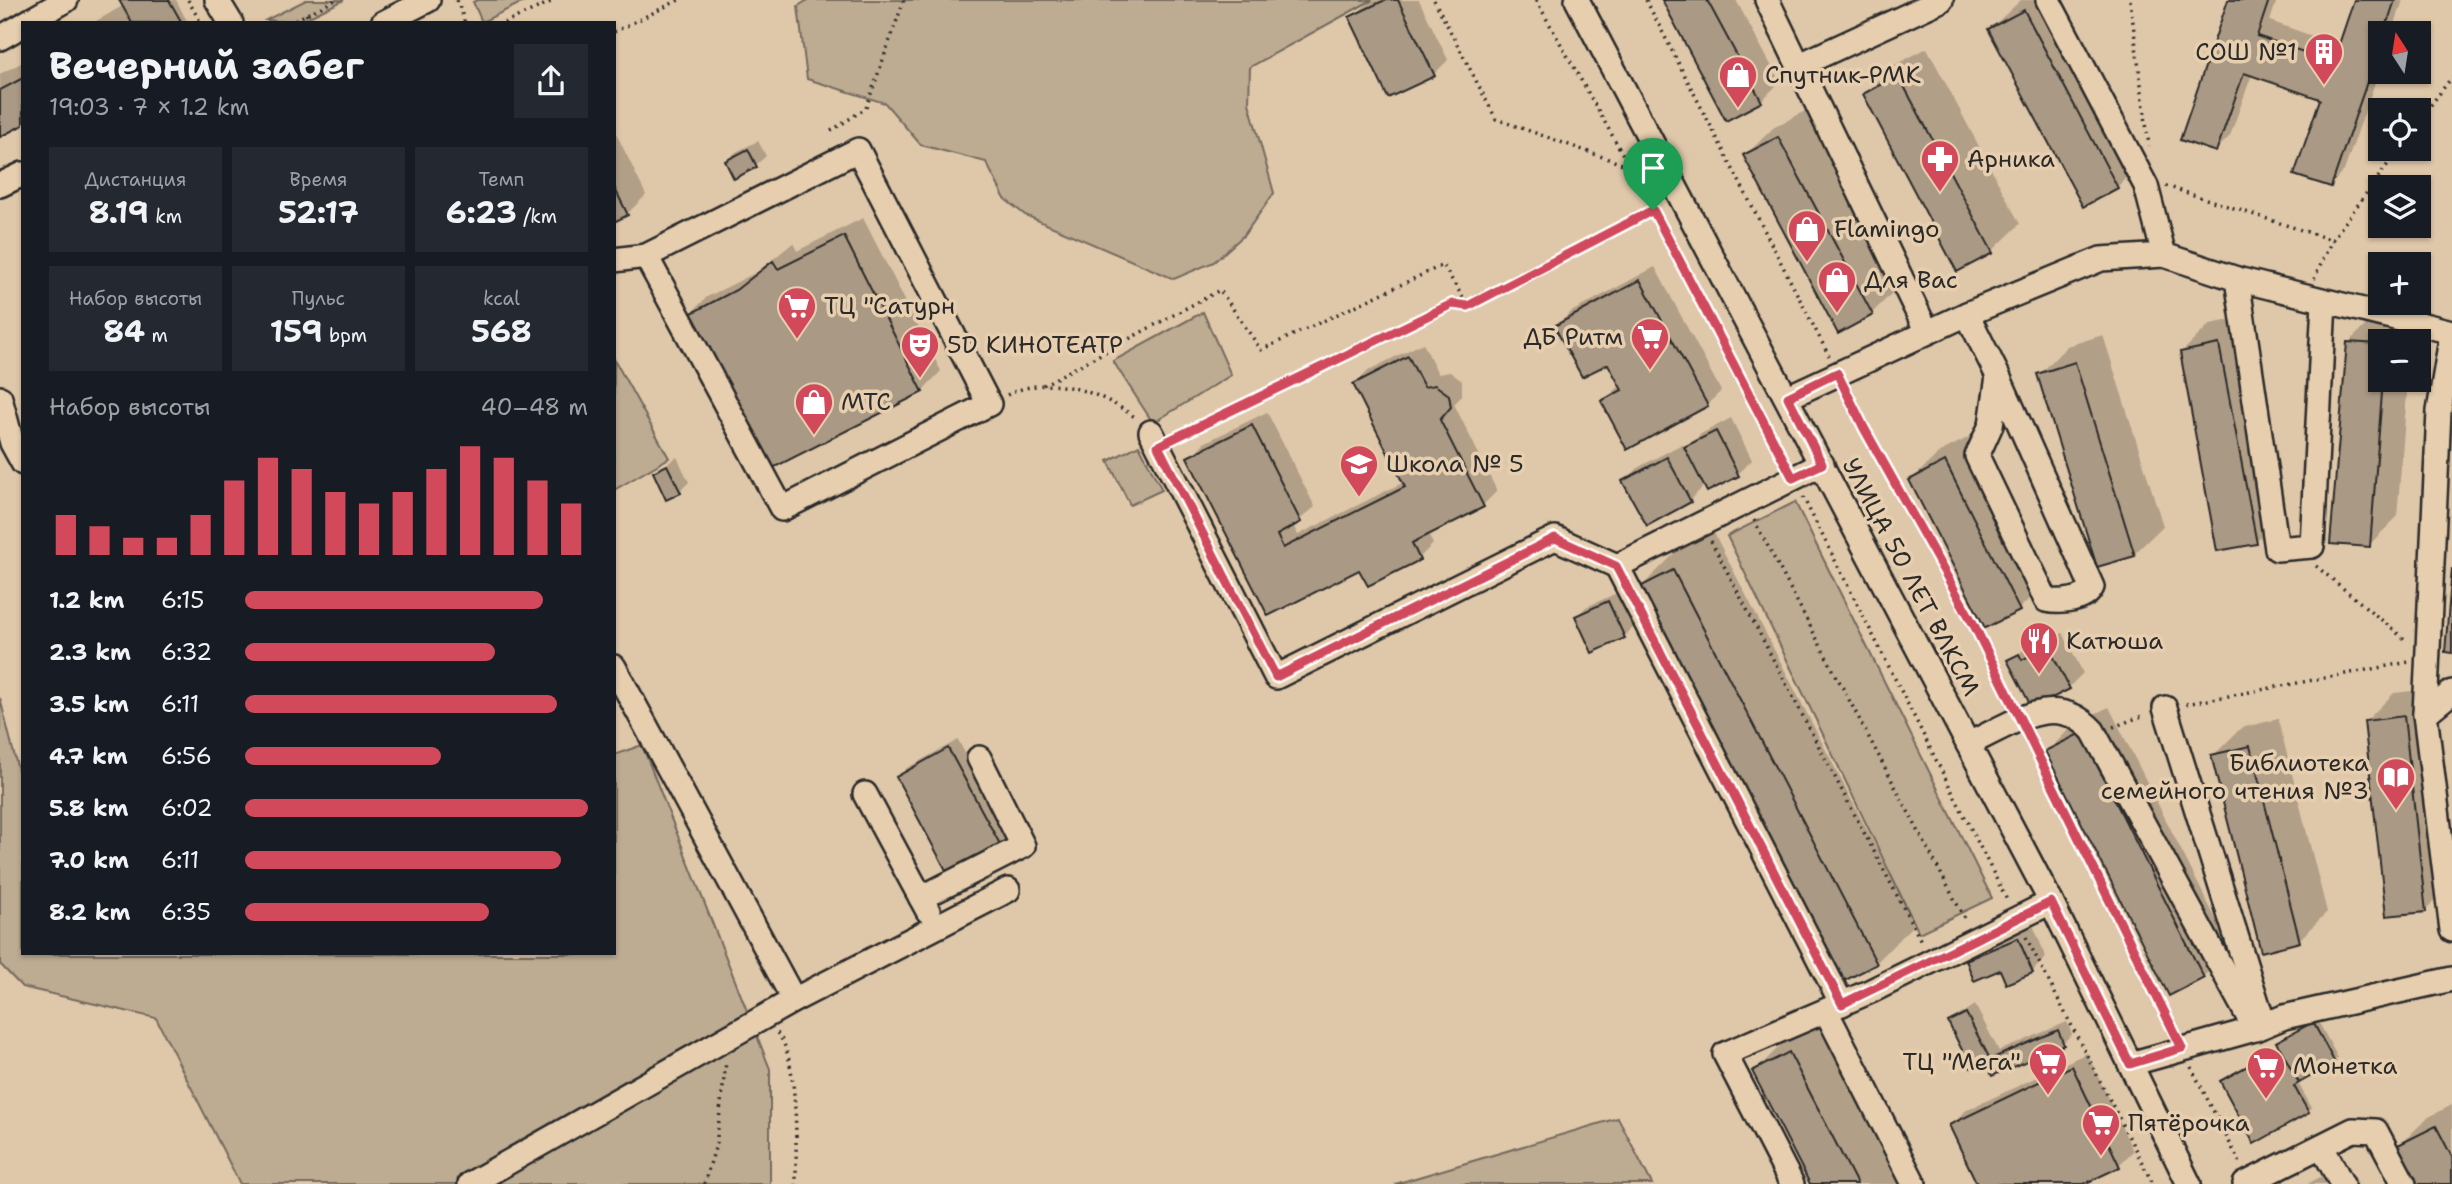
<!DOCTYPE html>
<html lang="ru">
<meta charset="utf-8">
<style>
:root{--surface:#171b24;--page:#242831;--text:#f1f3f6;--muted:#9ea1a6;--accent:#d1495b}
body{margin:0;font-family:"Shantell Sans",sans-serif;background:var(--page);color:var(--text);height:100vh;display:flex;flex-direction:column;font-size:26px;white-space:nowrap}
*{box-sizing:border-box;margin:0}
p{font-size:23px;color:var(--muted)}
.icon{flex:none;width:38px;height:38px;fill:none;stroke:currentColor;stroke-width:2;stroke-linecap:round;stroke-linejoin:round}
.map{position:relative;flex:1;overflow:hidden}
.drawer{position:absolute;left:21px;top:21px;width:595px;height:934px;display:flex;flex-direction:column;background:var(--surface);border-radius:0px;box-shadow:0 2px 5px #0004}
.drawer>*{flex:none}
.needle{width:46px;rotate:348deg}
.buttons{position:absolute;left:2368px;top:21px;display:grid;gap:14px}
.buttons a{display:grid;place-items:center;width:63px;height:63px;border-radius:0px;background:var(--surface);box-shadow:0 2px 5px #0004;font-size:35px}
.pin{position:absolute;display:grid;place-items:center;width:60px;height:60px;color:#fff;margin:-72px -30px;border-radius:50% 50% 50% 0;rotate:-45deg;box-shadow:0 0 7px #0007}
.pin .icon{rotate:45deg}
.round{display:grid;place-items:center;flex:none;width:74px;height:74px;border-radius:0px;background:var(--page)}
.headline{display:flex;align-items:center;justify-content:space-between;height:119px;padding:0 28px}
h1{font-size:38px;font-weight:700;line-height:52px}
.figures{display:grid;grid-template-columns:repeat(3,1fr);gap:10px;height:119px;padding:7px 28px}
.figures div{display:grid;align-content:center;border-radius:0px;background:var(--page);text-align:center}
.figures b{font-size:30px;font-weight:700}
.figures small{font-size:19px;font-weight:400}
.figures p{font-size:19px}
.chart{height:196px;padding:14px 28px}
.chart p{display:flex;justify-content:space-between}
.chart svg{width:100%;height:126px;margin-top:7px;stroke:var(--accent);stroke-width:6}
ul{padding:0 28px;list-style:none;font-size:23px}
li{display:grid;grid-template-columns:112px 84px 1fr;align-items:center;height:52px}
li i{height:18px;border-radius:9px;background:var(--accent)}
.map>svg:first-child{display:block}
.green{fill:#bdab92;stroke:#746b5e;stroke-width:2}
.shadow{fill:#0003}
.building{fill:#aa9984;stroke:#2b2b2b;stroke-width:2}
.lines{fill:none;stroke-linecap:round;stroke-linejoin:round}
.minor-casing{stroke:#2b2b2b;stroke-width:28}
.path{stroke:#2b2b2b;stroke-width:3.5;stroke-dasharray:2 5;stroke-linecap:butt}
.minor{stroke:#e6ceae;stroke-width:23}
.route-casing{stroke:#fff;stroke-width:14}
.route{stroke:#d1495b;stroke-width:9}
.labels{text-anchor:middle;stroke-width:7;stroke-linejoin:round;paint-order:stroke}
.poi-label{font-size:24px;fill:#2b2b2b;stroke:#e6ceae;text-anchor:start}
.street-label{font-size:24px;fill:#2b2b2b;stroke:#e6ceae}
</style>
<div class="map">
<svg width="2452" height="1184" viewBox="0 0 2452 1184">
<rect width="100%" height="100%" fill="#dfc7a9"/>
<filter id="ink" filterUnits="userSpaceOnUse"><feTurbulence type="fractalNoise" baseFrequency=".0143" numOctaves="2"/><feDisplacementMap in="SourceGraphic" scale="14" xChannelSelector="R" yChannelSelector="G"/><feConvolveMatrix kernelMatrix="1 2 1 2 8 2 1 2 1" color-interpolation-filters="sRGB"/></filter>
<g filter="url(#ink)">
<g class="green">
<path d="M306,0H344L297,23L266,20Z"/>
<path d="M477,0H527L482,22L473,2Z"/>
<path d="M808,0H1372L1250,67L1249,103L1274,193L1244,235L1214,262L1174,279L1025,215L1005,199L986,162L921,145L885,103L807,79L798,6Z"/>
<path d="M1203,312L1231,375L1153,423L1113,361Z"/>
<path d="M614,359L669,458L614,490Z"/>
<path d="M1139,445L1162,490L1130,505L1108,461Z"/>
<path d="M1795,502L1992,898L1919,933L1727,536Z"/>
<path d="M0,698L23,790V954H614V755L642,745L770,1069V1184H240L156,1018L22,987L0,964Z"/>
<path d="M1618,1118L1652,1184H1395Z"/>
</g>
<g class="shadow">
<path d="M121,0H176L188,23H93L124,5Z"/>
<path d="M1372,0H1419L1448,60L1434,74L1351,18Z"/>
<path d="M1664,0H1736L1780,82L1761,101Z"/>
<path d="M2061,0L2145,159L2117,187L1990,29L2021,0Z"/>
<path d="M2230,0H2277L2270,21L2340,46L2356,0H2403L2392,33H2380V68L2344,171L2330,185L2322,98L2252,74L2230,136L2216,150Z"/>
<path d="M1927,48L2020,224L1991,252L1865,94L1893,66Z"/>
<path d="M23,62V123L0,135V74Z"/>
<path d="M1807,110L1900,285L1872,313L1745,156L1773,128Z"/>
<path d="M614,129L646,195L627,214L614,220Z"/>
<path d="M758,141L766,156L756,165L735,176L727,161L736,152Z"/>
<path d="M863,218L941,371L922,391L688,316L707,297L757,272L793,243L797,251Z"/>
<path d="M1655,267L1721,391L1707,405L1603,401L1621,385L1608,361L1556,326L1571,312Z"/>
<path d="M2377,314L2414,317L2412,341H2380V380H2408L2397,517L2369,545L2348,343Z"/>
<path d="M2246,317L2284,514L2256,542L2181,353L2210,324Z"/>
<path d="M2103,335L2163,526L2134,554L2098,565L2039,375L2067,346Z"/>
<path d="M1423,343L1438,374L1450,372L1462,381V396L1454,404L1497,491L1483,505L1428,533L1433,544L1419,558L1368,583L1360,567L1268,614L1190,458L1204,443L1267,412L1315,507L1293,525L1298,535L1404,482L1355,385L1369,370Z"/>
<path d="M1731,418L1752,460L1738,474L1705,485L1690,500L1647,524L1625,481L1639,467L1682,444L1685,449L1701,434Z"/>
<path d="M1973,435L2047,581L2019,609L1985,626L1911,480L1940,452Z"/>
<path d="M677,457L689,482L680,491L655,472Z"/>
<path d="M1713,531L1915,923L1876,963L1639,589L1678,550Z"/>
<path d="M1617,593L1634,627L1624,636L1593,651L1577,616L1586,607Z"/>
<path d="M2063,633L2083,673L2069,687L2033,706L2010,661L2034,641L2036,647Z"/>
<path d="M2431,689L2452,883L2425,910L2366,721L2394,693Z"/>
<path d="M2109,707L2231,949L2203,977L2047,752L2075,723Z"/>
<path d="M2278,719L2327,912L2299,940L2213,756L2241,728Z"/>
<path d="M958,740L1009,836L1000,845L898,777L907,768Z"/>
<path d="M2033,925L2046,957L2032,972L1968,960L1982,946Z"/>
<path d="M1975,1005L1999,1051L2067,1022L2072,1034L2063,1043L1993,1074L1986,1058L1950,1022Z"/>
<path d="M1829,1014L1916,1184H1812L1754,1072L1794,1032Z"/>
<path d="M2317,1019L2338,1058L2298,1083L2312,1108L2308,1112L2222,1081L2281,1047L2278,1042L2283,1038Z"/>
<path d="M2087,1053L2133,1151L2119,1165L2080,1184H1979L1951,1126L1965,1111Z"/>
<path d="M2452,1105V1184H2418L2399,1146L2427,1118Z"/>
<path d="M2347,1163L2358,1184H2308L2309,1183Z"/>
</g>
<g class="building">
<path d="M119,0H169L182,23H132Z"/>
<path d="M1385,0H1398L1435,76L1388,98L1349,17Z"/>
<path d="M1662,0H1707L1762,102L1726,121Z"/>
<path d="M2228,0H2269L2257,36L2333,62L2354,0H2395L2384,33H2380V44L2331,187L2294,175L2320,99L2244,73L2216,152L2180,140Z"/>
<path d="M2024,10L2118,188L2083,207L1988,29Z"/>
<path d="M1898,75L1993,253L1957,272L1863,94Z"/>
<path d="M23,78V125L0,137V90Z"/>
<path d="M1778,137L1873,315L1838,334L1743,155Z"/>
<path d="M748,149L757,167L734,179L725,161Z"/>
<path d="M614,187L628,215L614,222Z"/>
<path d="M844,236L923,392L765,472L686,316L736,290L773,261L778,269Z"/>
<path d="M1640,280L1708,406L1627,450L1601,401L1622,390L1608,364L1582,377L1554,326Z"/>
<path d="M2347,342L2380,344V380H2383L2370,547L2330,544Z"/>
<path d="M2219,344L2257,544L2217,551L2180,352Z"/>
<path d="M1408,356L1424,387L1435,385L1449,395L1451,407L1440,420L1484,507L1412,543L1420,560L1368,586L1359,570L1268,616L1187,457L1252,425L1301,522L1277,535L1283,548L1405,487L1353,384Z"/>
<path d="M2075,362L2135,556L2097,567L2037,374Z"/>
<path d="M1716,431L1739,476L1707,492L1684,447Z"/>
<path d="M1667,457L1691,502L1647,526L1622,481Z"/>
<path d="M1945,461L2020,611L1985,628L1909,480Z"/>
<path d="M667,465L681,493L666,500L653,472Z"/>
<path d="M2452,568V653L2445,652Z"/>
<path d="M1673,570L1877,964L1840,983L1636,589Z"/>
<path d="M1608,601L1625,638L1592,653L1575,616Z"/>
<path d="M2048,646L2070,689L2032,708L2007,660L2019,654L2022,660Z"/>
<path d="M2404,716L2426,912L2386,916L2364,721Z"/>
<path d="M2081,733L2204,978L2169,996L2045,751Z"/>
<path d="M2250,746L2300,942L2261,952L2211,755Z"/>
<path d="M948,748L1001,846L948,874L896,777Z"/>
<path d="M2018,938L2033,973L2006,984L2000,970L1974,981L1966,960Z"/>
<path d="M1966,1013L1990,1059L1971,1068L1948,1022Z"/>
<path d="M2313,1022L2335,1063L2299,1083L2276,1042Z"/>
<path d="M2058,1030L2064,1045L1992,1076L1986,1061Z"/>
<path d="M2280,1048L2299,1083L2294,1086L2309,1113L2254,1144L2220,1081Z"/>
<path d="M1789,1052L1857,1184H1810L1752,1071Z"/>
<path d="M2072,1066L2120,1167L2084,1184H1977L1949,1125Z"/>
<path d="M2436,1126L2452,1157V1184H2416L2396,1146Z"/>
</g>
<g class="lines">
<g class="minor-casing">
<g id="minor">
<path d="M217,0L231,23"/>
<path d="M1577,0L2051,902L2189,1184"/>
<path d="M1767,0L1927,332"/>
<path d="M2048,0L2146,186L2164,255"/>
<path d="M26,23L66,0"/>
<path d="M383,23L428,0"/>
<path d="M0,38L23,25"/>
<path d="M1800,65L1941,0"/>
<path d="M0,185L23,174"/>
<path d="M614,260L646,256L858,150L989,404L782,509L646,256"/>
<path d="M2237,279L2277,549L2312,546L2324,301"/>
<path d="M1967,314L1998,376L1991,425L1977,456L2046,600C2060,603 2086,601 2092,587L1998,376"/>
<path d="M2452,333L2439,411L2425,714L2452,930"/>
<path d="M1788,397L1967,314L2101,259L2164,255L2237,279L2452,332"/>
<path d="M0,398L12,443L23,463"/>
<path d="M1151,432L1276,677L1555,538L1617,566"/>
<path d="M1822,464L1617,566L1842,1004"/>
<path d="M614,667L794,1000"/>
<path d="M2165,708L2264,1025"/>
<path d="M2425,714L2452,692"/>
<path d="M1968,744C2011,725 2055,689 2093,731L2255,1029"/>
<path d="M865,794L928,911"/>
<path d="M921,898L1023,846L979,758"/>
<path d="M1826,1011L1914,1184"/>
<path d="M2130,1064L2255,1029L2284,1017L2452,979"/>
<path d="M2322,1147L2342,1184"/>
<path d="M470,1184L794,1000L1008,890"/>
<path d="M1792,1184L1725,1054L1871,991L2051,902"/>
<path d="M2245,1184L2353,1130L2376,1131L2404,1184"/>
</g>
</g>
<g class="path">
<path d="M188,0L201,23"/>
<path d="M457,0L465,23"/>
<path d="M1434,0L1496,119L1628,166"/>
<path d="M1536,0L1630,167L1785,462"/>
<path d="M1646,0L1829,356"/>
<path d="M2130,0L2149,146"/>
<path d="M306,14L311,23"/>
<path d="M289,23L335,0"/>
<path d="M504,23L555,0"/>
<path d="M614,32L679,0"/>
<path d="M2418,122L2452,77"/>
<path d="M831,131L866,108L904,0"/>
<path d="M2166,186L2332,240L2399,149"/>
<path d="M2314,279L2332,240"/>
<path d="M1043,385L1220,290L1261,350L1443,265L1468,306L1653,210"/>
<path d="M1846,391L1974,625L2011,702"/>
<path d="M1007,395C1050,373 1099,391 1136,418"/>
<path d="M1175,437L1452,304L1468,306"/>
<path d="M1803,497L2008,902"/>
<path d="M1754,520L1966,921"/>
<path d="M1711,541L1922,943"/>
<path d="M2316,566L2407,641"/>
<path d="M2186,704L2409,662"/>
<path d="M2113,727L2145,715"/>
<path d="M2029,738L2174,1032"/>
<path d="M2026,937L2153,1184"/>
<path d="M777,1033C799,1055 796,1150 796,1184"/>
<path d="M2191,1067L2240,1163"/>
<path d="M704,1184L716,1145L726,1062"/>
</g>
<use href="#minor" class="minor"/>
</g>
</g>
<g class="lines" filter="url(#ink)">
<g class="route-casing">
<path id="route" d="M1653,210L1793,478L1822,464L1788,397L1837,373L1864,428L1974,625L2182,1048L2130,1064L2051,902L1842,1004L1616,566L1555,538L1276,677L1158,446L1452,304L1468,306Z"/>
</g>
<use href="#route" class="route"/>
</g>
<defs>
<g id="building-pin" transform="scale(2.0125)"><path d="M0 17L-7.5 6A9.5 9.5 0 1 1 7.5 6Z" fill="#d1495b" stroke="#e6ceae"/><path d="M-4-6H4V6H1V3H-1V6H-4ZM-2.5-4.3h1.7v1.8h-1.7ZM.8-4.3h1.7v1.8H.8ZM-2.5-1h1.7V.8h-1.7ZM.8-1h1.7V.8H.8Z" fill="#fff"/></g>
<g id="shop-pin" transform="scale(2.0125)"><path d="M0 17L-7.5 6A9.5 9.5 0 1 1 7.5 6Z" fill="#d1495b" stroke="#e6ceae"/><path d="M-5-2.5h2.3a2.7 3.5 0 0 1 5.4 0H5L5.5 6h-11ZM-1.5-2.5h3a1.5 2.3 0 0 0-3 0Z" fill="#fff"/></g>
<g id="pharmacy-pin" transform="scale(2.0125)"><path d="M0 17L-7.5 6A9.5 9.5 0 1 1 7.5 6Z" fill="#d1495b" stroke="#e6ceae"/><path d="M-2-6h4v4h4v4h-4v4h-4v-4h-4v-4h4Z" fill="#fff"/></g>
<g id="supermarket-pin" transform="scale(2.0125)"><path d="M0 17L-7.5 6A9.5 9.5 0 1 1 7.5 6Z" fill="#d1495b" stroke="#e6ceae"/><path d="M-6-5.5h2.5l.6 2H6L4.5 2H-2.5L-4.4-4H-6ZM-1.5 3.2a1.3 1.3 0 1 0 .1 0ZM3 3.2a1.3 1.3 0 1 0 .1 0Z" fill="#fff"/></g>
<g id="theatre-pin" transform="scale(2.0125)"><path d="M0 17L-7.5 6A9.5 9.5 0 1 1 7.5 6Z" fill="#d1495b" stroke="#e6ceae"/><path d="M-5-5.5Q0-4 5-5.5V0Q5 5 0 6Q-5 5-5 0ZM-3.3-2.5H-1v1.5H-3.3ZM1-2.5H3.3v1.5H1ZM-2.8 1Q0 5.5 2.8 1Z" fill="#fff"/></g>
<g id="school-pin" transform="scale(2.0125)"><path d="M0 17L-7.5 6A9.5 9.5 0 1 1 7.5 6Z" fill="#d1495b" stroke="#e6ceae"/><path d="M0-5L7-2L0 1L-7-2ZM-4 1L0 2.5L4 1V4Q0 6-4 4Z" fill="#fff"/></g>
<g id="restaurant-pin" transform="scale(2.0125)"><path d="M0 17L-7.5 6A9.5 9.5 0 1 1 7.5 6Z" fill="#d1495b" stroke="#e6ceae"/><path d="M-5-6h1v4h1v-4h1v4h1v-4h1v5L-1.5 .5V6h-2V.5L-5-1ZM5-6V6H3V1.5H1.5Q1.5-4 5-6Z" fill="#fff"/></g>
<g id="library-pin" transform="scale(2.0125)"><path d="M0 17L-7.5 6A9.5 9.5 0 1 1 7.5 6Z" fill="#d1495b" stroke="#e6ceae"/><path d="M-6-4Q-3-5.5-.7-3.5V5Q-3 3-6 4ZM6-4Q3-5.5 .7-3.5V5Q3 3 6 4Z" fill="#fff"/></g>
</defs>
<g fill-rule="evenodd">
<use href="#building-pin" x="2324" y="52"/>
<use href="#shop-pin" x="1738" y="75"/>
<use href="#pharmacy-pin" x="1940" y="159"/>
<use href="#shop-pin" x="1807" y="229"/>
<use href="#shop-pin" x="1837" y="280"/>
<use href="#supermarket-pin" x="797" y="306"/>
<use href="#supermarket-pin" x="1650" y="337"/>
<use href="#theatre-pin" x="920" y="345"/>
<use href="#shop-pin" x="814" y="402"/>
<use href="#school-pin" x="1359" y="464"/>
<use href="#restaurant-pin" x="2039" y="641"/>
<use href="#library-pin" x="2396" y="777"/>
<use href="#supermarket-pin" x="2048" y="1062"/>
<use href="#supermarket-pin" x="2266" y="1066"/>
<use href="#supermarket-pin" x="2101" y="1123"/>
</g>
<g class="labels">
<g class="poi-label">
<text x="2297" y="60" text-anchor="end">СОШ №1</text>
<text x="1765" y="83">Спутник-РМК</text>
<text x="1967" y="167">Арника</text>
<text x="1834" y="237">Flamingo</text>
<text x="1864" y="288">Для Вас</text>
<text x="824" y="314">ТЦ "Сатурн</text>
<text x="1623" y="345" text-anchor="end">ДБ Ритм</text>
<text x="947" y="353">5D КИНОТЕАТР</text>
<text x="841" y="410">МТС</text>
<text x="1386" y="472">Школа № 5</text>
<text x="2066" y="649">Катюша</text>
<text x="2369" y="771" text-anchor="end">Библиотека<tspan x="2369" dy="28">семейного чтения №3</tspan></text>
<text x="2021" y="1070" text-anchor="end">ТЦ "Мега"</text>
<text x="2293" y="1074">Монетка</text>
<text x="2128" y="1131">Пятёрочка</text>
</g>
<g class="street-label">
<text transform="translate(1911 577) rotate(62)" y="8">УЛИЦА 50 ЛЕТ ВЛКСМ</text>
</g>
</g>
</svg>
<div class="buttons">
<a><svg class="needle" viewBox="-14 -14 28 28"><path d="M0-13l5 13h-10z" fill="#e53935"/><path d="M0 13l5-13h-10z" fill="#9ea1a6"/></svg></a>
<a><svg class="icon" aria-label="locate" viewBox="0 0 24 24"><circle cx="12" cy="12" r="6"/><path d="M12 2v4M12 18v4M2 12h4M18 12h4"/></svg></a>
<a><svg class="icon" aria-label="layers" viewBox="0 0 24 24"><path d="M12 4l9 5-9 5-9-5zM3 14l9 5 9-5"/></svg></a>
<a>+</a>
<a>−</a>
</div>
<div class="pin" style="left:1653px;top:210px;background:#1e9e55"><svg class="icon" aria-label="arrive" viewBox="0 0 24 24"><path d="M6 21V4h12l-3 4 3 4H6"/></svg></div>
<section class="drawer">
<div class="headline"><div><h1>Вечерний забег</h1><p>19:03 · 7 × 1.2 km</p></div><a class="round"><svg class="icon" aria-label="share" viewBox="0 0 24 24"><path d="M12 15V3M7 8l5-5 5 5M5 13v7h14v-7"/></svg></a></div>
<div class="figures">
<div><p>Дистанция</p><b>8.19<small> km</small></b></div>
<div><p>Время</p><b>52:17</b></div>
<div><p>Темп</p><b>6:23<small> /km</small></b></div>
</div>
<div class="figures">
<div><p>Набор высоты</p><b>84<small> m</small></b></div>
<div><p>Пульс</p><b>159<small> bpm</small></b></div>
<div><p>kcal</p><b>568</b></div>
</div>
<div class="chart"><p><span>Набор высоты</span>40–48 m</p>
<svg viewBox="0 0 160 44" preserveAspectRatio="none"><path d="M5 44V30M15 44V34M25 44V38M35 44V38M45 44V30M55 44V18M65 44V10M75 44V14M85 44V22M95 44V26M105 44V22M115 44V14M125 44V6M135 44V10M145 44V18M155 44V26"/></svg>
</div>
<ul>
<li><b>1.2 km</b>6:15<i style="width:87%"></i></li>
<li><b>2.3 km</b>6:32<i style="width:73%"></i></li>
<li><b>3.5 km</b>6:11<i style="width:91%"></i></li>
<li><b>4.7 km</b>6:56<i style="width:57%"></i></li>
<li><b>5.8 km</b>6:02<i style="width:100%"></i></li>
<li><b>7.0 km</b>6:11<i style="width:92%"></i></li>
<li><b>8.2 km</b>6:35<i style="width:71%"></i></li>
</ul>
</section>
</div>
